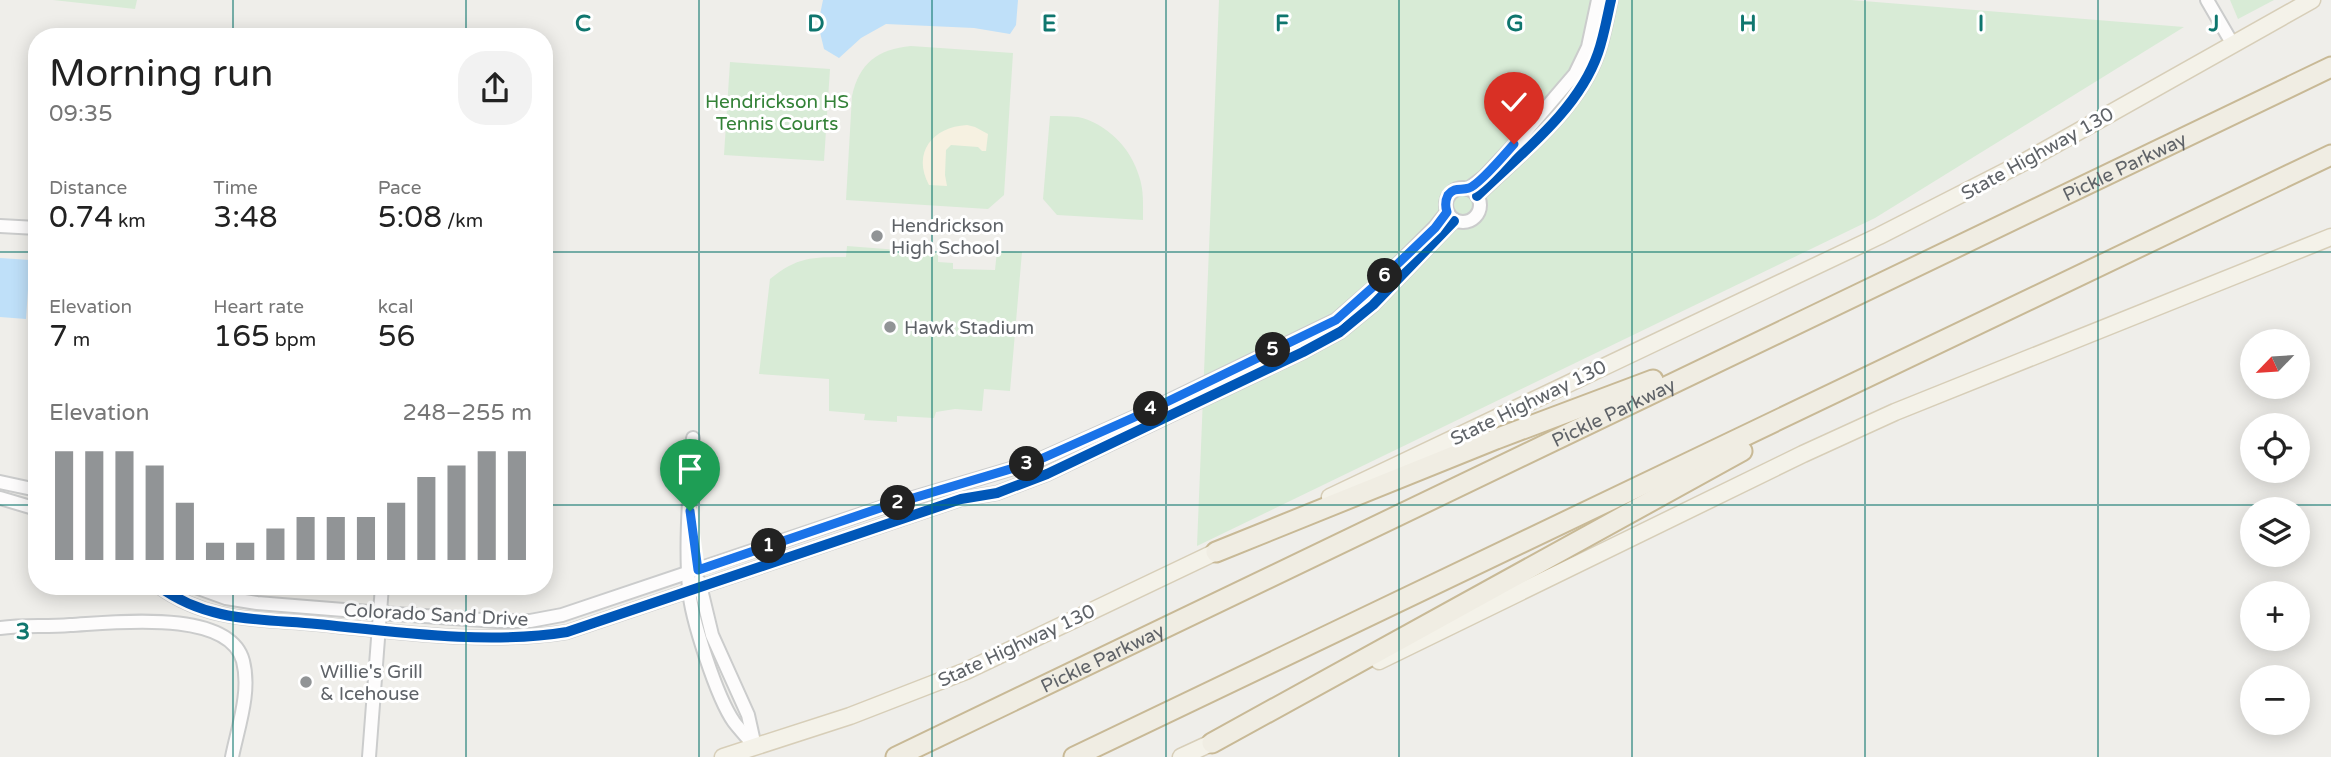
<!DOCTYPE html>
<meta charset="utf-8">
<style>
:root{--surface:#fff;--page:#f2f2f2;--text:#222;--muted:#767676;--accent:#919496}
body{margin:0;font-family:"Varela Round",sans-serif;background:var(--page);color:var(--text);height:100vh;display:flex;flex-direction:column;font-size:26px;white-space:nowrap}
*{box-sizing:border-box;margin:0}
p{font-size:23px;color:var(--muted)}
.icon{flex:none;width:38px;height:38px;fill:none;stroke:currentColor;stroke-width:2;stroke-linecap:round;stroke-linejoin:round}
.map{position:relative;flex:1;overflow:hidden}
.drawer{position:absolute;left:28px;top:28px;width:525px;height:567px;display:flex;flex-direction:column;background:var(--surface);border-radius:28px;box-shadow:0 4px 18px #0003}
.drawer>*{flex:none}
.needle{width:46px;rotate:245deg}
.controls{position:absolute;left:2240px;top:329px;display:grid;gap:14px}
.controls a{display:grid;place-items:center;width:70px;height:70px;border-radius:50%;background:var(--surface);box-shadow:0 4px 18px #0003;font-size:35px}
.pin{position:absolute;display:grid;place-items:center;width:60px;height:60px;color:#fff;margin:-72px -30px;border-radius:50% 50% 50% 0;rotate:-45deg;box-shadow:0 0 7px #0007}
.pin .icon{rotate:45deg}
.km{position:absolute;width:35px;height:35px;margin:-18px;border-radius:50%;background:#222;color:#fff;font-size:19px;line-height:35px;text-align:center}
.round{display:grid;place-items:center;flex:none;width:74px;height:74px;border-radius:28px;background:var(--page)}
.summary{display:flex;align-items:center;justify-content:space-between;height:119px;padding:0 21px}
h1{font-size:38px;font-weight:600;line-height:52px}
.stats{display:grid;grid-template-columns:repeat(3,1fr);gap:10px;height:119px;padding:7px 21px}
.stats div{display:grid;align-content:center}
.stats b{font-size:30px;font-weight:600}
.stats small{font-size:19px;font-weight:400}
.stats p{font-size:19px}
.chart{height:196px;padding:14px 21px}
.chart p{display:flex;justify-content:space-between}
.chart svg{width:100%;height:126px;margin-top:7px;stroke:var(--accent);stroke-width:6}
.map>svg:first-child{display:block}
.green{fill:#d8ebd6}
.sand{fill:#f6f1e1}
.water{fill:#bfe0f9}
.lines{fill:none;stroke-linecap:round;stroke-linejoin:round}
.minor-casing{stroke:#cbcccc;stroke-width:16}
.major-casing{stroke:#d7ceb8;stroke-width:19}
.highway-casing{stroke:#c8b996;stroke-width:23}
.minor{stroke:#fdfcfc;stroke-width:12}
.major{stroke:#f4f2e9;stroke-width:16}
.highway{stroke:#f0ede3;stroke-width:19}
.cycleway-casing{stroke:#fff;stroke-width:15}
.cycleway{stroke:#0057b8;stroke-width:10}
.route-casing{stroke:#fff;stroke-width:14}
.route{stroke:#1a73e8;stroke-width:9}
.grid{fill:none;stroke:#0f766e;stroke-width:2;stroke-opacity:0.55}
.poi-dot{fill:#919496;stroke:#fff;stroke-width:2.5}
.labels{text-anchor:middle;stroke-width:6;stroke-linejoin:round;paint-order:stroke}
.park-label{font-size:19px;fill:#348238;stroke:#fff}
.street-label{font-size:19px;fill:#5f6368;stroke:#fff}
.poi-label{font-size:19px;fill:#5f6368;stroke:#fff;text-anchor:start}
.grid-label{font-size:23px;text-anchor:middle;font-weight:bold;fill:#0f766e;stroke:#fff;stroke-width:6;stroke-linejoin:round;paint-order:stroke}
</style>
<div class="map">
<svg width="2331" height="757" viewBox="0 0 2331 757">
<rect width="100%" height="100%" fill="#efeeea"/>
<g class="green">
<path d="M53,0H137L135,9Z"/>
<path d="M1219,0H1851L2184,27L1875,218L1197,546Z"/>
<path d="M2230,0H2274L2238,19Z"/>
<path d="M911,46L1013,53L1004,195L988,209L846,200L852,96C859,63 878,49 911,46Z"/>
<path d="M730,62L830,69L824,161L724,155Z"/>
<path d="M1050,116C1059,116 1069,116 1078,117C1106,123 1131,148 1139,176C1144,190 1143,205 1143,220L1057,215L1043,199Z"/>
<path d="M847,246L938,253V262L953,263V269L995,270L997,251L1022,252L1010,391L984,389L982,411L955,409L936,412L934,418L897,416V422L864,420L865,414L829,411V379L759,374L770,279C797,257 812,257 846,257Z"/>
</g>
<path class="sand" d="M967,125L975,127L988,134L986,151H982L978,147L951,145L946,150L945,175L947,186L929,185C912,153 932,127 967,125Z"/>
<g class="water">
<path d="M823,0H1018L1016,25L1010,34L974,28L886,24L861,38L839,58L824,49L818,24Z"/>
<path d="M0,258L30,260L26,319L0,317Z"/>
</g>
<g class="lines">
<g class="minor-casing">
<g id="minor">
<path d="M2207,0L2232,43"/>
<circle cx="1463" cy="205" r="17"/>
<path d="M1468,189L1484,177L1515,144L1575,74L1588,47L1598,0"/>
<path d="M1477,196C1520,154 1578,111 1598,53C1604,36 1607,17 1611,0"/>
<path d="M0,226L37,228"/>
<path d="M693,438C690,488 685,539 689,589C691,618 717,698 734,722C740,730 748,738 755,747"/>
<path d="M0,482L37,490"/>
<path d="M0,498L37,509"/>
<path d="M699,581L712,635L748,715L754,742"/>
<path d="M158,586C176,599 198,609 221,614C251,621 285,621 317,624C396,632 488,645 567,632L961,499L997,493L1047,474L1303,352L1340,332L1373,305L1454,221"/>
<path d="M193,586L226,598L257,603L381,613L497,621H530L562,615L883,507L1034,462L1146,412L1336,320L1383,279L1435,227L1447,212"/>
<path d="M0,628C23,625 46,627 70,625C111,623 229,608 243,661C251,692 238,727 232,757"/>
<path d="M369,757L382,586"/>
</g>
</g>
<g class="major-casing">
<g id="major">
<path d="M1330,497L1879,236L2024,162L2312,0"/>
<path d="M1379,661L1803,454L1895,412L2331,237"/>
<path d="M723,757L850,716L966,671L1224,548"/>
<path d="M1181,757L1220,739"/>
</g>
</g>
<g class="highway-casing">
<g id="highway">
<path d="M1216,552L1496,439L1653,380"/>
<path d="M1212,743L1742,451"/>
<path id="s1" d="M896,757L2331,67"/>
<path d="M1074,757L2331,155"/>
</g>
</g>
<use href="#minor" class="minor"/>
<use href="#major" class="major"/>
<use href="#highway" class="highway"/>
<g class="cycleway-casing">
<g id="cycleway">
<path d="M1477,196C1520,154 1578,111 1598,53C1604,36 1607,17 1611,0"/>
<path d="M158,586C176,599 198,609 221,614C251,621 285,621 317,624C396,632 488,645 567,632L961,499L997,493L1047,474L1303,352L1340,332L1373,305L1454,221"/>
</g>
</g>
<use href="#cycleway" class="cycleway"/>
</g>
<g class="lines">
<g class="route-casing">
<path id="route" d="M690,511L698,570L883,507L1034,462L1146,412L1336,320L1383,278L1435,228L1447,212C1445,206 1445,201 1448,195C1455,186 1461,191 1469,188C1479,185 1506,153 1514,144"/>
</g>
<use href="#route" class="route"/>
</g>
<path class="grid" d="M233,0V37M466,0V37M699,0V757M932,0V757M1166,0V757M1399,0V757M1632,0V757M1865,0V757M2098,0V757M0,252H37M544,252H2331M0,505H37M544,505H2331M233,586V757M466,586V757"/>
<g class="poi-dot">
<circle cx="877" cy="236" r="7"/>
<circle cx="890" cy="327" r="7"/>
<circle cx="306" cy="682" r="7"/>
</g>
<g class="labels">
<g class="park-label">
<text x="777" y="108">Hendrickson HS<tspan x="777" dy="22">Tennis Courts</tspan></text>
</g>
<g class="street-label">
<text transform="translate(2037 153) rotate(-29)" y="7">State Highway 130</text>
<text dy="7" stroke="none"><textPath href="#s1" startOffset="1363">Pickle Parkway</textPath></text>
<text transform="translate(1528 402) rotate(-26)" y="7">State Highway 130</text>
<text dy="7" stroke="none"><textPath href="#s1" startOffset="796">Pickle Parkway</textPath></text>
<text transform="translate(436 614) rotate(3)" y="7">Colorado Sand Drive</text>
<text transform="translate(1016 645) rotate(-25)" y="7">State Highway 130</text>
<text dy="7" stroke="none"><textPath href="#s1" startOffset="229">Pickle Parkway</textPath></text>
</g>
<g class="poi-label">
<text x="891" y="232">Hendrickson<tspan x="891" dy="22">High School</tspan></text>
<text x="904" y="334">Hawk Stadium</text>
<text x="320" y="678">Willie's Grill<tspan x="320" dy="22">&amp; Icehouse</tspan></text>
</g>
</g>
<g class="grid-label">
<text x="583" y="31">C</text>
<text x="816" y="31">D</text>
<text x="1049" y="31">E</text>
<text x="1282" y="31">F</text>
<text x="1515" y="31">G</text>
<text x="1748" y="31">H</text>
<text x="1981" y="31">I</text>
<text x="2214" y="31">J</text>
<text x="23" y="639">3</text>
</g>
</svg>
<div class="controls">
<a><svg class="needle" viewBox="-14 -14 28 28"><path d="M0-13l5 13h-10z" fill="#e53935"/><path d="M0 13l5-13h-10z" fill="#767676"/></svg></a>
<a><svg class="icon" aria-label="locate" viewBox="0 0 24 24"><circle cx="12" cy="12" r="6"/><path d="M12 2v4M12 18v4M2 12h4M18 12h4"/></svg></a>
<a><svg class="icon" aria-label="layers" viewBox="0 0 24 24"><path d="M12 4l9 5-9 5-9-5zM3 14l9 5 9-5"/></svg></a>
<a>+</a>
<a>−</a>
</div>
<div class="pin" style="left:690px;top:511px;background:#1e9e55"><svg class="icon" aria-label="arrive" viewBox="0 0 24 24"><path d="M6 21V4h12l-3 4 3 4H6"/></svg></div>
<div class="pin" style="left:1514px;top:144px;background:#d93025"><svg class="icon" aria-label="check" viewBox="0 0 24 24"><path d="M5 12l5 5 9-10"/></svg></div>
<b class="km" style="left:769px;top:546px">1</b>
<b class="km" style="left:898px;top:503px">2</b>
<b class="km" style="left:1027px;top:464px">3</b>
<b class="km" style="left:1151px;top:409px">4</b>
<b class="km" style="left:1273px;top:350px">5</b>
<b class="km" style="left:1385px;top:276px">6</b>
<section class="drawer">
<div class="summary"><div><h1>Morning run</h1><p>09:35</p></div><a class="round"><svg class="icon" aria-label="share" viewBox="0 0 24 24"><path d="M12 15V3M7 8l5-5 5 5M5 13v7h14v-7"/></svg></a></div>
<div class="stats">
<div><p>Distance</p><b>0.74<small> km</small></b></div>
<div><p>Time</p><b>3:48</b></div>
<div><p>Pace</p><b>5:08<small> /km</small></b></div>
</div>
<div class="stats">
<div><p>Elevation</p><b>7<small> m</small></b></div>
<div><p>Heart rate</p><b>165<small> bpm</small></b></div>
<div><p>kcal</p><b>56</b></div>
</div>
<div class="chart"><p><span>Elevation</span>248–255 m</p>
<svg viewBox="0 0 160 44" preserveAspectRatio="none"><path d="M5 44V6M15 44V6M25 44V6M35 44V11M45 44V24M55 44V38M65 44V38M75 44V33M85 44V29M95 44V29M105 44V29M115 44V24M125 44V15M135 44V11M145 44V6M155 44V6"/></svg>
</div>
</section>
</div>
